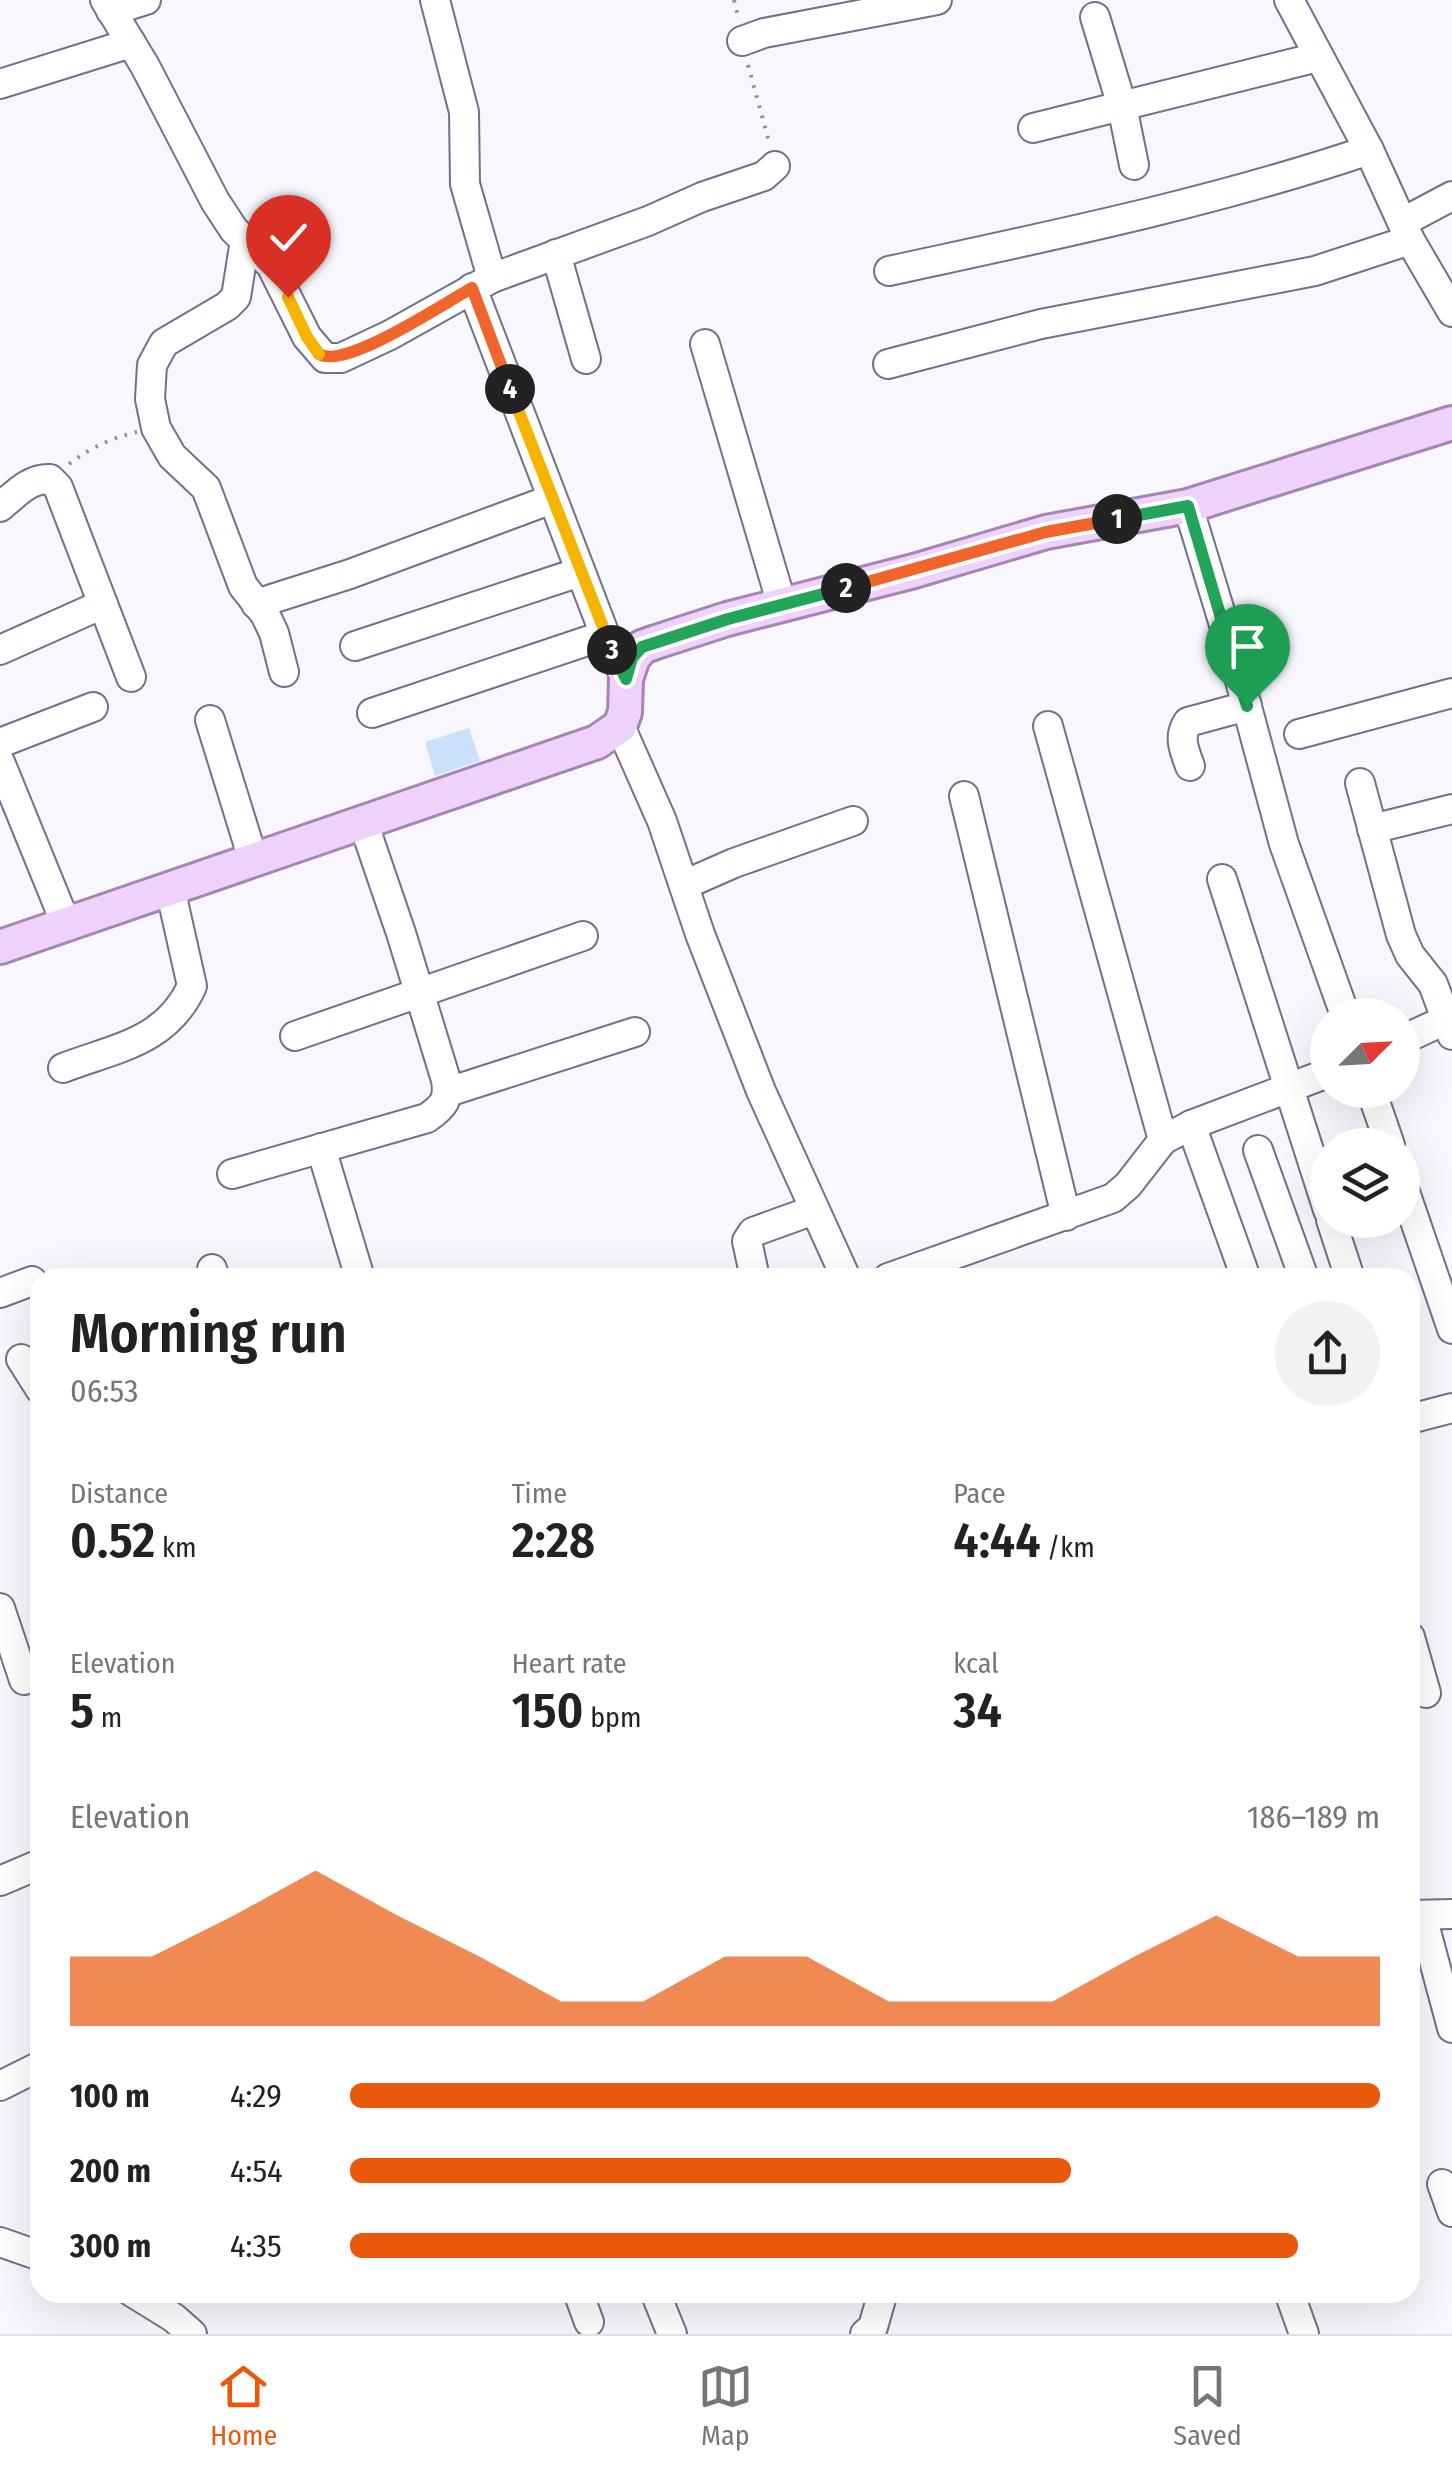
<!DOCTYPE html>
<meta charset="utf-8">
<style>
:root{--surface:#fff;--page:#f2f2f2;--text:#222;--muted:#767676;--line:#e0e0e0;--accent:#ea580c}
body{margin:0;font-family:"Fira Sans Condensed",sans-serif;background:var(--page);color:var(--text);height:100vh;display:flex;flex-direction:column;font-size:38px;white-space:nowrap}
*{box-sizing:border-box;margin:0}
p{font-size:32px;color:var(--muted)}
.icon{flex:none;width:55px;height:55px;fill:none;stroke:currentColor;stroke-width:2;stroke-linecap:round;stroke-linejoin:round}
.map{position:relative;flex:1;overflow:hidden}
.drawer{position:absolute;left:30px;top:1268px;width:1390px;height:1035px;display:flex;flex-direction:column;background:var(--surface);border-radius:30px;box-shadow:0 10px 40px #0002}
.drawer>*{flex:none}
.needle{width:65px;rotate:66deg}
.fabs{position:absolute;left:1310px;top:998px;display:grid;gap:20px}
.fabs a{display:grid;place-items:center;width:110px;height:110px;border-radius:50%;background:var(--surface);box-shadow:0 10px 40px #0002;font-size:50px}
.pin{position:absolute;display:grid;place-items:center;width:85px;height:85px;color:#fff;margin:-102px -42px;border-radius:50% 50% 50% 0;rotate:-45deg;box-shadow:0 0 10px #0007}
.pin .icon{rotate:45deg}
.km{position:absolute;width:50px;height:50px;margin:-25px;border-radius:50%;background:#222;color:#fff;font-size:28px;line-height:50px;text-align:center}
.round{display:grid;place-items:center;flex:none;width:105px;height:105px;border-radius:52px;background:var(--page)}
.headline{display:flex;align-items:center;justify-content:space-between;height:170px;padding:0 40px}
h1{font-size:55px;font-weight:600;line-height:75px}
.stats{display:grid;grid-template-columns:repeat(3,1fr);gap:15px;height:170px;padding:10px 40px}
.stats div{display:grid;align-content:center}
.stats b{font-size:50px;font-weight:600}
.stats small{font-size:28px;font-weight:400}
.stats p{font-size:28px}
.chart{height:280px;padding:20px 40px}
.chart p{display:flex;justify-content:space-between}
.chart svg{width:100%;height:180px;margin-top:10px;fill:var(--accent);opacity:.7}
ul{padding:0 40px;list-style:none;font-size:32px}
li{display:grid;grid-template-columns:160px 120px 1fr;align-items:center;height:75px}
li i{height:25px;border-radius:12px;background:var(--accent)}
.tab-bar{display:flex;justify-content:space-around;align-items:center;height:140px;border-top:2px solid var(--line);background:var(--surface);font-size:28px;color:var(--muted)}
.tab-bar a{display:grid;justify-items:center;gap:5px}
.tab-bar .selected{color:var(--accent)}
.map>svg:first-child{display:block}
.building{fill:#cae1fb}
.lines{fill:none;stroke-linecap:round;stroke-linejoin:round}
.minor-casing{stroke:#70718d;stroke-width:32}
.major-casing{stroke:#a585b3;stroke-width:38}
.path{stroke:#8e8e98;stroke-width:4;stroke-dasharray:2.5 8;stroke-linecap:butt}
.minor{stroke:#fff;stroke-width:28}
.major{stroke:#efd2f9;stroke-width:32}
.split-1-casing{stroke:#fff;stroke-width:20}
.split-2-casing{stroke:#fff;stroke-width:20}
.split-3-casing{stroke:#fff;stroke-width:20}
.split-4-casing{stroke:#fff;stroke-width:20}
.split-5-casing{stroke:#fff;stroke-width:20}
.split-6-casing{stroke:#fff;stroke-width:20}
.split-1{stroke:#22a559;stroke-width:12}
.split-2{stroke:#f0652b;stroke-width:12}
.split-3{stroke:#22a559;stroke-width:12}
.split-4{stroke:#f5b400;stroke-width:12}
.split-5{stroke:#f0652b;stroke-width:12}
.split-6{stroke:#f5b400;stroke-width:12}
</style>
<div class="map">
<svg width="1452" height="2334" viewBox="0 0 1452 2334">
<rect width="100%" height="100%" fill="#f7f7fd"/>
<path class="building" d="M469,728L480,761L435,776L425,742Z"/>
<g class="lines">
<g class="minor-casing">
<g id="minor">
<path d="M105,0L145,66L215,201L234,230L271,265L307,337L325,358H341L390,335L492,278L648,221L702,197L764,176L775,166"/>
<path d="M435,0L464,112L465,184L492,278"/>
<path d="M1289,0L1369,150L1410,240L1452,312"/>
<path d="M111,11L146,0"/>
<path d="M1095,17L1122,106L1134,165"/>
<path d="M742,41L764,33L937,0"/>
<path d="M0,84L131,43"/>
<path d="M1033,128L1318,57"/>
<path d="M1403,222L1452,196"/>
<path d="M245,240L236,297L227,306L164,343L152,365L150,399L156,428L172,456L206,488L243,586L265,614L274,633L284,672"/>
<path d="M556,254L586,359"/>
<path d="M889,271C1050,236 1212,203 1369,150"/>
<path d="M472,288L605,635L626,679"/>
<path d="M705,344L782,605"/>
<path d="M888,364L1041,324L1315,271L1410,240"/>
<path d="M1188,506L1232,651L1284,844L1345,1015"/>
<path d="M0,507C15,495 29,478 50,479L58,487L131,677"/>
<path d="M256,604L350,574L552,499"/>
<path d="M355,646L580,572"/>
<path d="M0,650L103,604"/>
<path d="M372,713L605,635"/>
<path d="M210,720L253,859"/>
<path d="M620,726L662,821L700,934L761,1091L846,1278"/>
<path d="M1048,726L1163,1140"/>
<path d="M1299,734L1452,693"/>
<path d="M0,743L93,707"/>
<path d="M0,762L66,924"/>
<path d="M1190,766C1184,750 1178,736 1188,722L1247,706"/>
<path d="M1360,783L1401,935L1410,955L1433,984L1452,1035"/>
<path d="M964,796L1066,1216"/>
<path d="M1372,829L1452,809"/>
<path d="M1222,879L1328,1210"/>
<path d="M684,885L734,863L853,821"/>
<path d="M295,1036L583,936"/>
<path d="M1402,1040L1452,1017"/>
<path d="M63,1068C115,1048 167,1042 192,986L170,888"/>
<path d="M1371,1090L1390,1145"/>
<path d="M448,1092L635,1032"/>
<path d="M1191,1125L1246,1278"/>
<path d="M321,1148L360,1278"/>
<path d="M1258,1150L1304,1278"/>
<path d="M232,1174L427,1118C444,1106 449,1100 446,1080L401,933L363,822"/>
<path d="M1402,1183L1452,1329"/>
<path d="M1331,1220L1350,1278"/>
<path d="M212,1269L215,1278"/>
<path d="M755,1278L747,1241L753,1232L814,1210"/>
<path d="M888,1278L1113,1198L1128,1185L1163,1140L1191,1125L1328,1073"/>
<path d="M0,1293L32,1281"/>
<path d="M21,1359L40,1389"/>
<path d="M1410,1419L1452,1408"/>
<path d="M0,1608L24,1680"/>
<path d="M1410,1637L1426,1693"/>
<path d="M0,1881L40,1864"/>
<path d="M1410,1915L1452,1914"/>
<path d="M1422,1916L1452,2028"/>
<path d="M0,2086L40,2066"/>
<path d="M1442,2184L1452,2212"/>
<path d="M0,2242L40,2256"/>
<path d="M132,2292L174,2318L192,2334"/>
<path d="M578,2292L589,2322"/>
<path d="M655,2292L672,2334"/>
<path d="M1289,2292L1304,2334"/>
<path d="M865,2334L873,2327L883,2292"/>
</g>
</g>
<g class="major-casing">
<path id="major" d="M0,947L597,742L620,726L625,712L626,679L633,658L642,647L656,642L727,619L914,571L1046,532L1188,506L1452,423"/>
</g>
<g class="path">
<path d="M734,0L738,16"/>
<path d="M748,65L769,142"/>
<path d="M69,464C90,448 111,438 137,432"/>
</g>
<use href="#minor" class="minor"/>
<use href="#major" class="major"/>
</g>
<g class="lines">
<g class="split-1-casing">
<path id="split-1" d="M1117,519L1188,506L1247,706"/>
</g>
<g class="split-2-casing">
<path id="split-2" d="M846,588L1046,532L1117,519"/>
</g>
<g class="split-3-casing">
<path id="split-3" d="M612,650L626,679L632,658L642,647L728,619L846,588"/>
</g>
<g class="split-4-casing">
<path id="split-4" d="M510,389L612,650"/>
</g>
<g class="split-5-casing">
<path id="split-5" d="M319,354C345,370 444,303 472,288L510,389"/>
</g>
<g class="split-6-casing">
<path id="split-6" d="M288,297L307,337L319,354"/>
</g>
<use href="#split-1" class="split-1"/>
<use href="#split-2" class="split-2"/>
<use href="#split-3" class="split-3"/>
<use href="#split-4" class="split-4"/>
<use href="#split-5" class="split-5"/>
<use href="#split-6" class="split-6"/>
</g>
</svg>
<div class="fabs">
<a><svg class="needle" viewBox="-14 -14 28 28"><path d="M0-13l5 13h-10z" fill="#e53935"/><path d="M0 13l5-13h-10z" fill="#767676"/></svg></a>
<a><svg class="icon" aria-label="layers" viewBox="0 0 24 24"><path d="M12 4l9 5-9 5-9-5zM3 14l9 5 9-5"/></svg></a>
</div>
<div class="pin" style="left:1247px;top:706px;background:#1e9e55"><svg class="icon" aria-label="arrive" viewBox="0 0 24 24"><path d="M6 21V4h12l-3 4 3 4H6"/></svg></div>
<div class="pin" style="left:288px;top:297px;background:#d93025"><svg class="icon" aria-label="check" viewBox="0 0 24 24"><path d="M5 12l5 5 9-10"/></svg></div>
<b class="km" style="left:1117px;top:519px">1</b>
<b class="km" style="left:846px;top:588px">2</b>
<b class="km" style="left:612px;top:650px">3</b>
<b class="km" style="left:510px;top:389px">4</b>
<section class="drawer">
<div class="headline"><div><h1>Morning run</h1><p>06:53</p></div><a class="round"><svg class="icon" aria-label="share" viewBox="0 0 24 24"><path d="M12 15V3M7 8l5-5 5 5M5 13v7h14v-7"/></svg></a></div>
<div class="stats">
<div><p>Distance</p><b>0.52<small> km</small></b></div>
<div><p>Time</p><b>2:28</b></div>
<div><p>Pace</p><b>4:44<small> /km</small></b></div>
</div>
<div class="stats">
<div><p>Elevation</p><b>5<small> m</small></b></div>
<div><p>Heart rate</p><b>150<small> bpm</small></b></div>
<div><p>kcal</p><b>34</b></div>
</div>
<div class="chart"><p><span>Elevation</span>186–189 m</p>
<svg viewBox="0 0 160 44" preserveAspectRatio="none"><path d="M0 44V27L10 27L20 17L30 6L40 17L50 27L60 38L70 38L80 27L90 27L100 38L110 38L120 38L130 27L140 17L150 27L160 27V44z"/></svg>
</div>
<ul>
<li><b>100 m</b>4:29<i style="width:100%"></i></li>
<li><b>200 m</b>4:54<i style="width:70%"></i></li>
<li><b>300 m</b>4:35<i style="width:92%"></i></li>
</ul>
</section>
</div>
<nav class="tab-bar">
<a class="selected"><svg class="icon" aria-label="home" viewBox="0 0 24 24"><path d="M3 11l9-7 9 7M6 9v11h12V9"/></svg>Home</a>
<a><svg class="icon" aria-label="map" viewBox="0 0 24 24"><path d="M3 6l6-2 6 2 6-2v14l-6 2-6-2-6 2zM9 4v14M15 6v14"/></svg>Map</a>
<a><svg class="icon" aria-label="saved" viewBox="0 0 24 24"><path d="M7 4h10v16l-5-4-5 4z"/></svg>Saved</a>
</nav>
